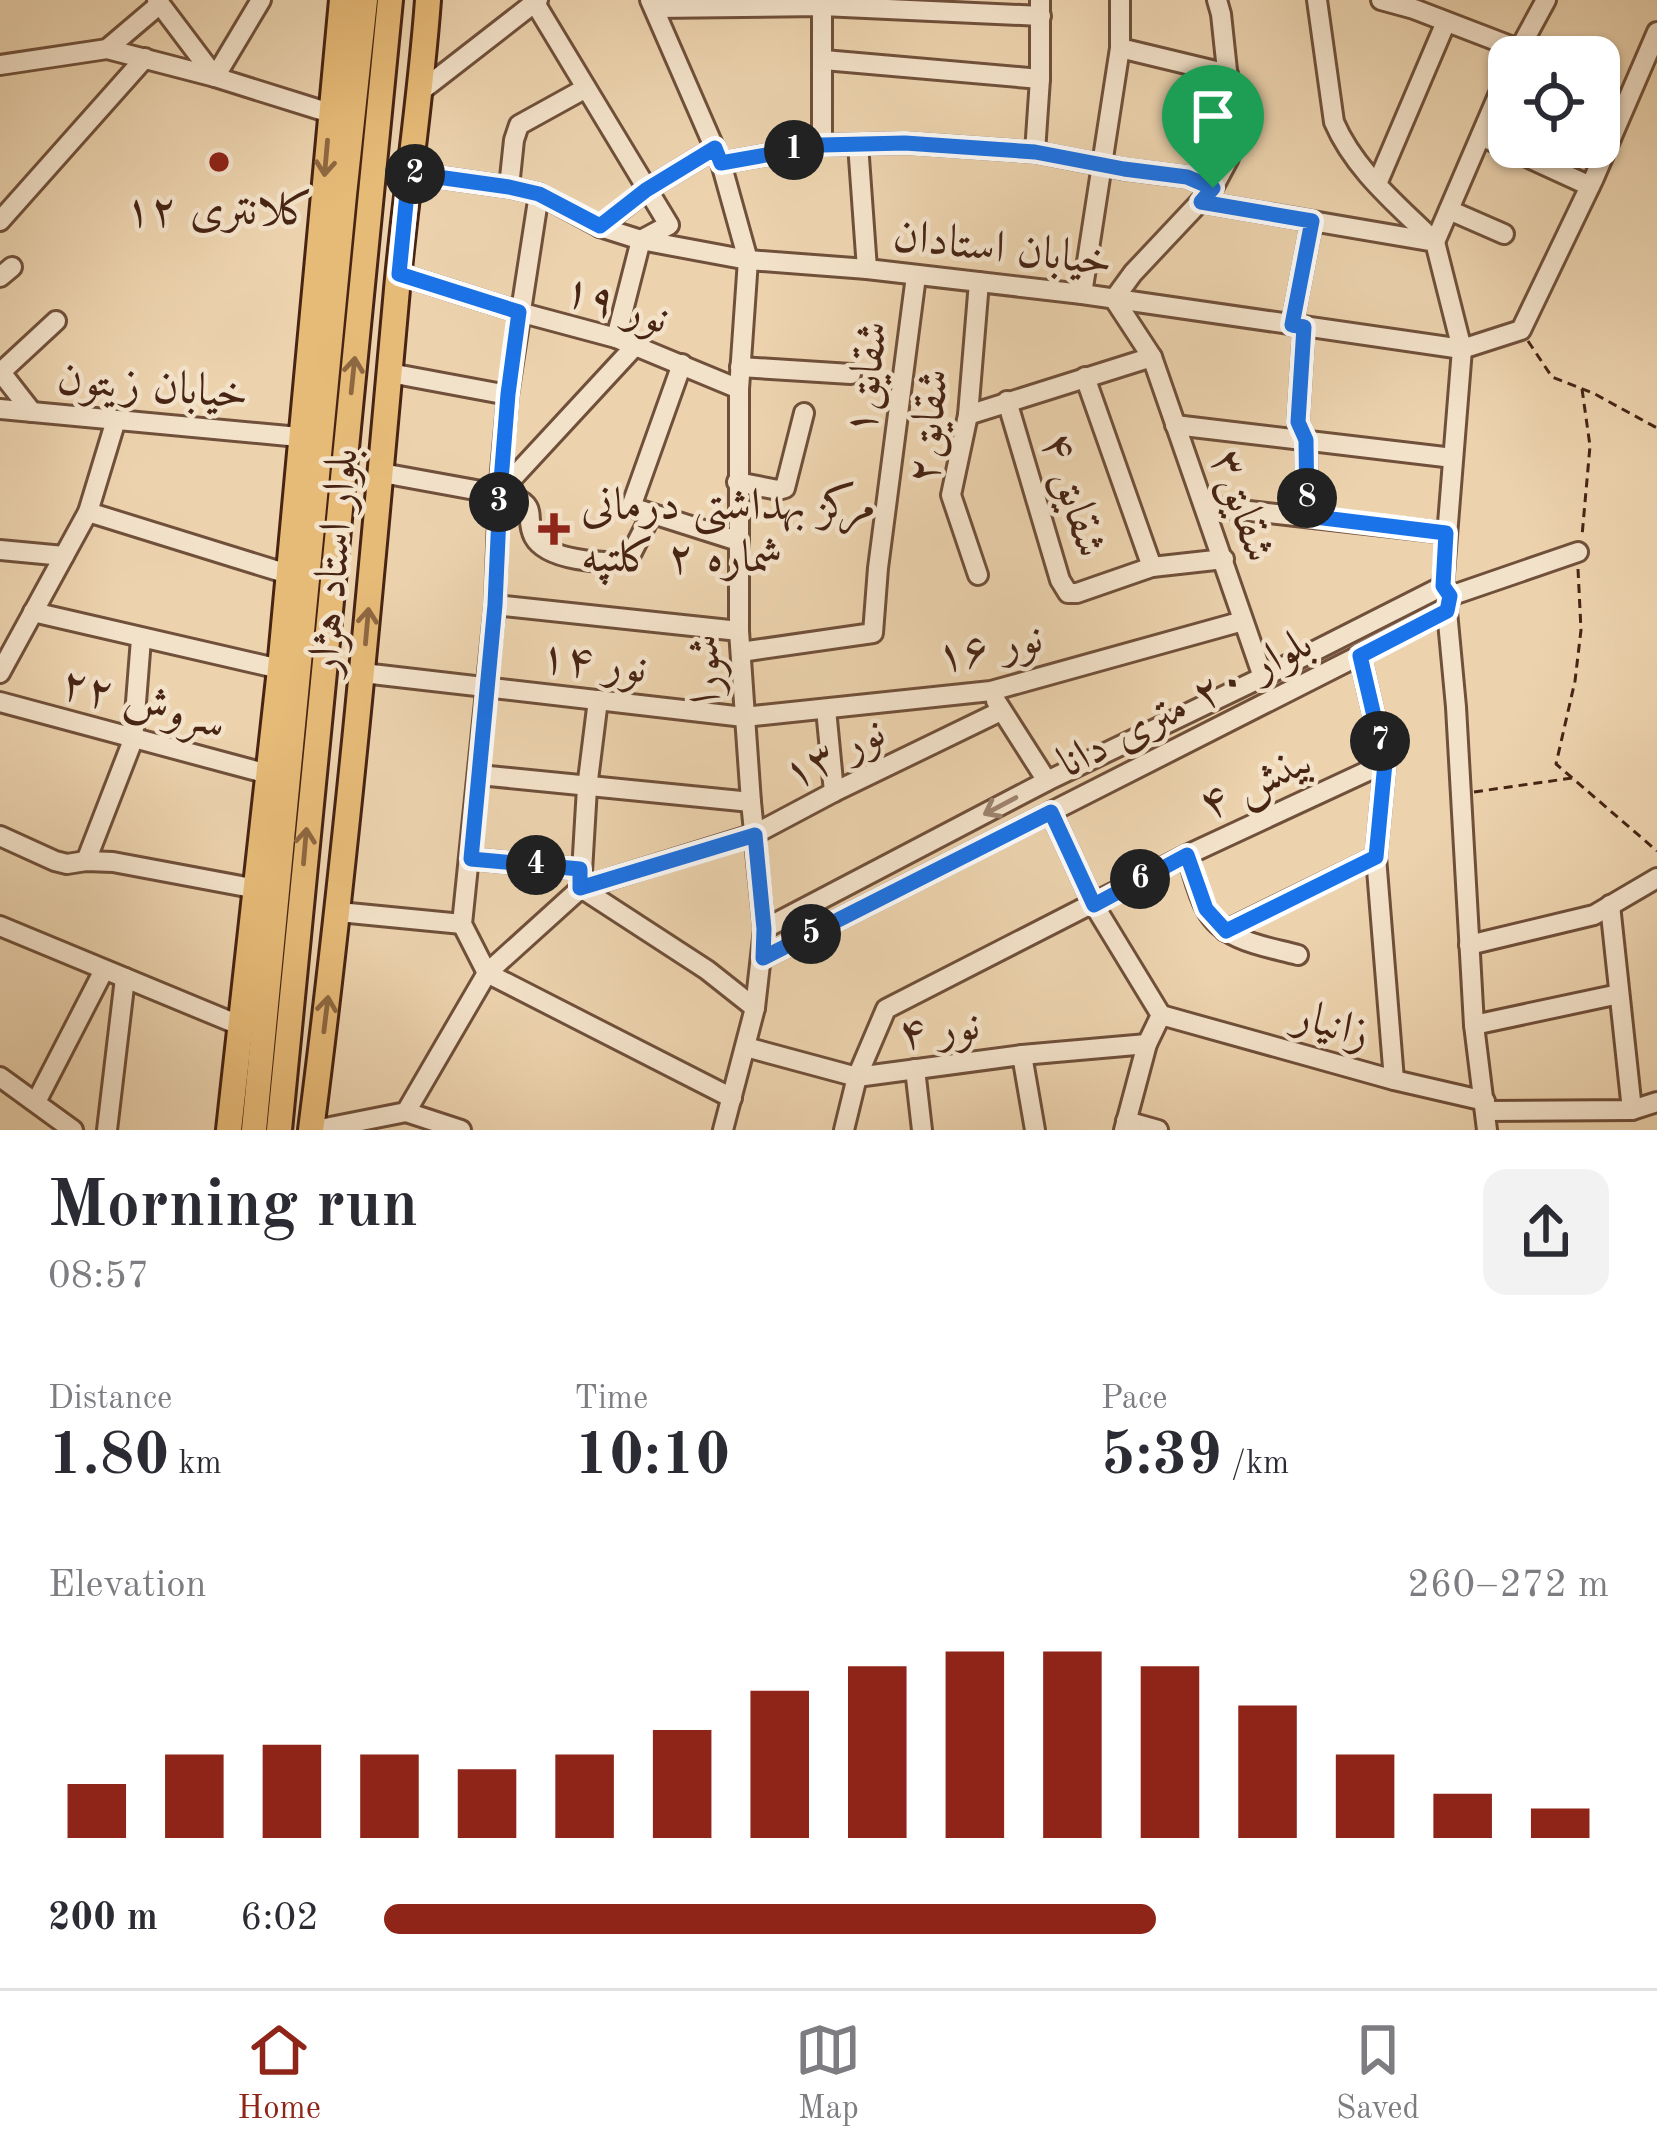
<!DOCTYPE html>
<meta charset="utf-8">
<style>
:root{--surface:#fff;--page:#f2f2f3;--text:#2b2b33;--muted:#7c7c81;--line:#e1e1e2;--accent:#8f2418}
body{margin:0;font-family:"Old Standard TT",Amiri,serif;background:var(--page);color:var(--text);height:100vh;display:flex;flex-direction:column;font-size:45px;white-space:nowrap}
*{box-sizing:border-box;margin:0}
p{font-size:39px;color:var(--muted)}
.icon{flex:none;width:66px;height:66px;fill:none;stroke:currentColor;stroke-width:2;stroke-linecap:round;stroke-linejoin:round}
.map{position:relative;height:1130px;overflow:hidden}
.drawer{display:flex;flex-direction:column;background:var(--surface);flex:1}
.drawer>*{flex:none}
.controls{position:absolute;left:1488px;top:36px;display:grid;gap:24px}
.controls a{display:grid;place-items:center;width:132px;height:132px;border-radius:24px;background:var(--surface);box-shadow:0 3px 9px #0004;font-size:60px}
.pin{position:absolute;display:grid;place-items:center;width:102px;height:102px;color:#fff;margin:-123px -51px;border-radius:50% 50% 50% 0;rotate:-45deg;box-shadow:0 0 12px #0007}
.pin .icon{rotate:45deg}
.km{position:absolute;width:60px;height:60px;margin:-30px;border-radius:50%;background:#222;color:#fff;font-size:33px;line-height:60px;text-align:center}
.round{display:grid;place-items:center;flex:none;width:126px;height:126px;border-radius:24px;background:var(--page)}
.head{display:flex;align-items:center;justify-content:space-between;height:204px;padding:0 48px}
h1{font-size:66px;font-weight:700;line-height:90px}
.figures{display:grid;grid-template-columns:repeat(3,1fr);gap:18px;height:204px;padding:12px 48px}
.figures div{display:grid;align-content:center}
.figures b{font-size:60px;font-weight:700}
.figures small{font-size:33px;font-weight:400}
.figures p{font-size:33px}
.chart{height:336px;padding:24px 48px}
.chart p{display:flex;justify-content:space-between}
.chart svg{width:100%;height:216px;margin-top:12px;stroke:var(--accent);stroke-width:6}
ul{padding:0 48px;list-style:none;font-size:39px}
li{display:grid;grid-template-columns:192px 144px 1fr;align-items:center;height:90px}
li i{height:30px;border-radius:15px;background:var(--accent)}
.menu{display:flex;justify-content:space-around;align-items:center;height:168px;border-top:3px solid var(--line);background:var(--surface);font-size:33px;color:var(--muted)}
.menu a{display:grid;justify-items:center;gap:6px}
.menu .on{color:var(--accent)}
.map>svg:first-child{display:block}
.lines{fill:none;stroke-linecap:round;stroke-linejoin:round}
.minor-casing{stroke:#70503a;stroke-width:24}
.major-casing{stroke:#472414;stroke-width:30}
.path{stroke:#472414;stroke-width:3;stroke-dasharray:9 6;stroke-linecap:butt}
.minor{stroke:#f3e2ca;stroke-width:18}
.major{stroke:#e6ba77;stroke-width:24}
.oneway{stroke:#8f6841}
.oneway2{stroke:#9d836f}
.route-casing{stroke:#fff;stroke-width:24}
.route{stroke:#1a73e8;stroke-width:15}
.poi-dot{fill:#8f2418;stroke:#f3e2ca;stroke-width:4.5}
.labels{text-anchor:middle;stroke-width:9;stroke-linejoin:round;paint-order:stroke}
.poi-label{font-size:45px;fill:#472414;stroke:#f3e2ca}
.street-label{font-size:45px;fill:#472414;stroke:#f3e2ca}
</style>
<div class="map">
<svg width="1657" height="1130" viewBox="0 0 1657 1130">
<rect width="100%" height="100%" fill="#ecd3ae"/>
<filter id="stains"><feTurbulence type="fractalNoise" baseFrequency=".00167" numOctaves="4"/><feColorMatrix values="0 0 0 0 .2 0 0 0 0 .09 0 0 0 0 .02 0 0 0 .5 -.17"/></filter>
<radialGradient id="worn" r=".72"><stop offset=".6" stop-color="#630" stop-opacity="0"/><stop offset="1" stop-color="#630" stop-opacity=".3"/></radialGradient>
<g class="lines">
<g class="minor-casing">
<g id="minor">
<path d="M157,0L215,77L261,0"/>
<path d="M650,0L721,163L748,260L739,389V631L751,802L764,929L755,1008L723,1130"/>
<path d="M1317,0L1334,122C1355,171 1398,205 1435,242L1509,70"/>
<path d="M1381,0L1414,9L1518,49"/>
<path d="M535,3L669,225L641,240L616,338"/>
<path d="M822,6V145"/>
<path d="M654,8L822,6L1041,16"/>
<path d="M1120,48L1228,74"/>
<path d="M107,49L160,4"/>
<path d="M1515,57L1546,0"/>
<path d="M824,60L1040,79"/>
<path d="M0,65L107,49L215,77L330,113"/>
<path d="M421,91L538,0"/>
<path d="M1481,136L1590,186"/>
<path d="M858,144L867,269"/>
<path d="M1035,152L1040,79V0"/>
<path d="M721,163L822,145L905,143L1035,152L1123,169L1187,177L1213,188L1133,273L1114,299L1152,357L1263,677"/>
<path d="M409,173L509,187L539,194L600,227L641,240L748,260L867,269L1082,294L1462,349L1521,330L1594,178L1657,32"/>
<path d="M1377,184L1446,22"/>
<path d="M509,187L514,140L519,125L586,88"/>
<path d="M1213,188L1229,158L1234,136L1221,14L1217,0"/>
<path d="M1201,202L1435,242L1462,349L1443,586L1450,596L1447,611L1456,707L1474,1025L1487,1130"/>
<path d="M1449,210L1504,234"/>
<path d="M0,221L145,58"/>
<path d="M600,227L646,190L715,148"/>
<path d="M399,274L519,312L616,338L739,389"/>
<path d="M0,277L12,267"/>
<path d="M1082,294L1120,48V0"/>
<path d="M1292,325L1312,221"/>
<path d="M1304,327L1298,422L1306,441L1307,516"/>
<path d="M682,364L631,507L738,541"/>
<path d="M740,367L851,374"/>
<path d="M0,371L32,412"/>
<path d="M1,372L56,321"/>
<path d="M390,373L508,395"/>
<path d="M1085,377L1152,567"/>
<path d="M1007,401L1060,580L1068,593H1077L1152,567L1224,559"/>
<path d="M0,409L299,437"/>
<path d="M968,415L1152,357"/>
<path d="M1175,425L1453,458"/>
<path d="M382,473L514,497C539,508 524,518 534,537C547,561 602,563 627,562L651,515"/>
<path d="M737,482L778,490L785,488L804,413"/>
<path d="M499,493L635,346"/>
<path d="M1205,506L1446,533"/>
<path d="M88,512L288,574"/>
<path d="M0,550L64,556"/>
<path d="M978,575L951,495L968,415L979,282"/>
<path d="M1450,596L1578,552"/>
<path d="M495,605L739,631"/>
<path d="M33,612L280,669"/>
<path d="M741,652L873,633L878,568L916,276"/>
<path d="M1360,656L1385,763L1376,857L1394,1080"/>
<path d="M0,673L88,512L116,420"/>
<path d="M363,673L744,717L991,691L1243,621"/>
<path d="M598,700L587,788L581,888L707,970L755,1008"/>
<path d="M996,701L1047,781"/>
<path d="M0,702L268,774"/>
<path d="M826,709L834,792"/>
<path d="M479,775L751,802"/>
<path d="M1051,812L1094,905L1161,1015L1147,1044L1124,1130"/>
<path d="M0,836L55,861L67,864L86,861L113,862L257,889"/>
<path d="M1187,855C1193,872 1197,893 1206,909C1224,942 1265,946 1298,955"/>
<path d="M471,859L580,869"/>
<path d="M86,861L133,740L141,639"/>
<path d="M1610,905L1632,1110"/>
<path d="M339,912L462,924"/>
<path d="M0,926L239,1025"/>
<path d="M764,929L1047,781L1263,677L1443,586"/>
<path d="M1225,931L1376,857"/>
<path d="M1469,945L1594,915L1657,878"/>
<path d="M763,958L1447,611"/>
<path d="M487,973L462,924L495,605L499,493L508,395L539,194"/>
<path d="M487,973L732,1098"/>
<path d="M1161,1015L1394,1080L1485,1101"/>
<path d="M1474,1025L1619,994"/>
<path d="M746,1047L857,1077L1022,1055L1147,1044"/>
<path d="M1022,1055L1035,1130"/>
<path d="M915,1069L922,1130"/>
<path d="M0,1077L73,1130"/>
<path d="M36,1102L104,970"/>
<path d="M1486,1111L1632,1110L1657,1102"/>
<path d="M406,1112L461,1130"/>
<path d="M1126,1121L1158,1130"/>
<path d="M107,1130L125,978"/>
<path d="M315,1130L406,1112L487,973L581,888L755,834L834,792L1001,711"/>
<path d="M844,1130L857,1077L886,1009L1187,855L1385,763"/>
</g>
</g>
<g class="major-casing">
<g id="major">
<path d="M229,1130L280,669L342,0"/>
<path d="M254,1130L344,195L365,0"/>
<path d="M279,1130L390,0"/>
<path d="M311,1130C347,850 372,570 397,289C406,192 421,97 428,0"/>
</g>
</g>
<g class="path">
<path d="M1528,341L1552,377L1593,393L1657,428"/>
<path d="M1582,389L1590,446L1582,536"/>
<path d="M1578,569L1581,630L1575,681L1556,764L1657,851"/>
<path d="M1474,792L1572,778"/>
</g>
<use href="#minor" class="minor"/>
<use href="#major" class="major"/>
</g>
<defs><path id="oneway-shaft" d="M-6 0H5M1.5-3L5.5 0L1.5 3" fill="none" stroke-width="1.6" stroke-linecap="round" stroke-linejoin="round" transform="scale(3)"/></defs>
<g class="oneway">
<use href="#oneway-shaft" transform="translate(326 158) rotate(95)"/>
<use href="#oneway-shaft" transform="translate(353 375) rotate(-84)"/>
<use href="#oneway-shaft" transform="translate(367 626) rotate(-85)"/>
<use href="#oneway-shaft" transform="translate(305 846) rotate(-85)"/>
<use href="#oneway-shaft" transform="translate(326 1014) rotate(-83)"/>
</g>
<use class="oneway2" href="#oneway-shaft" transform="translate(1000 806) rotate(152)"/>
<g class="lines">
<g class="route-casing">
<path id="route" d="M905,143L1035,152L1124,169L1187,177L1213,188L1201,202L1312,221L1292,325L1304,327L1298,422L1306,440L1307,516L1446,533L1443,586L1450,596L1447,611L1360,656L1385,763L1376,857L1226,931L1206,909L1187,855L1094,905L1051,812L763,958L764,929L755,835L580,888V869L471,859L495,605L500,493L508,394L519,312L399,274L409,173L509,187L539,194L600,226L646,190L715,148L721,163L822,145Z"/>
</g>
<use href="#route" class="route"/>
</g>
<g class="poi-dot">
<circle cx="219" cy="162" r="12"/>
<path d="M548 511h12v12h12v12h-12v12h-12v-12h-12v-12h12z"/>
</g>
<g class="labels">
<g class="poi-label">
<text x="219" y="224">کلانتری ۱۲</text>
<text x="581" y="519" text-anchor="start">مرکز بهداشتی درمانی<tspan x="581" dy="52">شماره ۲ کلتپه</tspan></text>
</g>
<g class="street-label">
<text transform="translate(1003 246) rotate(7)" y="16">خیابان استادان</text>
<text transform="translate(617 302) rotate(18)" y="16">نور ۱۹</text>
<text transform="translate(864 378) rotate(-83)" y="16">شقایق۱</text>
<text transform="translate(153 384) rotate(5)" y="16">خیابان زیتون</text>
<text transform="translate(926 426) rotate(-84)" y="16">شقایق۲</text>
<text transform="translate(1076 494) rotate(73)" y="16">شقایق ۴</text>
<text transform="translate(1245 505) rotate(71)" y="16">شقایق۳</text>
<text transform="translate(331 561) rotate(-85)" y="16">بلوار استاد هژار</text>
<text transform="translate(989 645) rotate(-11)" y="16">نور ۱۶</text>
<text transform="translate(594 660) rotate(7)" y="16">نور ۱۴</text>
<text transform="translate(703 669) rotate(-93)" y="16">شورا</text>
<text transform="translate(144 701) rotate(15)" y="16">سروش ۲۲</text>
<text transform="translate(1184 701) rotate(-27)" y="16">بلوار ۲۰ متری دانا</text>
<text transform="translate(833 751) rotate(-27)" y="16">نور ۱۳</text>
<text transform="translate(1254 780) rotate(-25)" y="16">بینش ۴</text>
<text transform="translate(1333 1022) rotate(16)" y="16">زانیار</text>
<text transform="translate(939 1027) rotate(-7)" y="16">نور ۴</text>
</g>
</g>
<rect width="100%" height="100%" filter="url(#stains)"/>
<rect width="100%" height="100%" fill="url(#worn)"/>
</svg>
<div class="controls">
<a><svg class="icon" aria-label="locate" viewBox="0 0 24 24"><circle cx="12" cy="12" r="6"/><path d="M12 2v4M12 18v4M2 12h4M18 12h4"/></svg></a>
</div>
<div class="pin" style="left:1213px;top:188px;background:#1e9e55"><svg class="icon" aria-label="arrive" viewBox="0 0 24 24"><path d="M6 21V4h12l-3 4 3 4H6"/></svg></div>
<b class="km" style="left:794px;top:150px">1</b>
<b class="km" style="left:415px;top:174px">2</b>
<b class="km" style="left:499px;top:502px">3</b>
<b class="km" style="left:536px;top:865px">4</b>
<b class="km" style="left:811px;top:934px">5</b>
<b class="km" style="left:1140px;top:879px">6</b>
<b class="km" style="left:1380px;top:741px">7</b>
<b class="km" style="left:1307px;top:498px">8</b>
</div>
<section class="drawer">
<div class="head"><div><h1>Morning run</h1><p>08:57</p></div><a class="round"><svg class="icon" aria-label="share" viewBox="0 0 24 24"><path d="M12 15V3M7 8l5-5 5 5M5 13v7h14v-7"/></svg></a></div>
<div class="figures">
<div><p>Distance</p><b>1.80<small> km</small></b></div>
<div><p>Time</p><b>10:10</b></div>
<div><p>Pace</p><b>5:39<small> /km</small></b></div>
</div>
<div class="chart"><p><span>Elevation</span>260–272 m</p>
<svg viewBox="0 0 160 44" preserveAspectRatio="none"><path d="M5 44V33M15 44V27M25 44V25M35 44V27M45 44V30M55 44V27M65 44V22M75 44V14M85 44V9M95 44V6M105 44V6M115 44V9M125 44V17M135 44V27M145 44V35M155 44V38"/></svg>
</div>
<ul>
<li><b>200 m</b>6:02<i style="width:63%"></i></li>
</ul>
</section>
<nav class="menu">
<a class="on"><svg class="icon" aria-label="home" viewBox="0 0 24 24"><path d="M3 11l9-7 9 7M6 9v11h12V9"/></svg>Home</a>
<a><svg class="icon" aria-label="map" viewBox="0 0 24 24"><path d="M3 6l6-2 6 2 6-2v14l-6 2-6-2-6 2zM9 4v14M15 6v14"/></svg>Map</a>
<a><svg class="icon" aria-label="saved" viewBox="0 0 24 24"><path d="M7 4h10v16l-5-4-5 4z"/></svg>Saved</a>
</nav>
